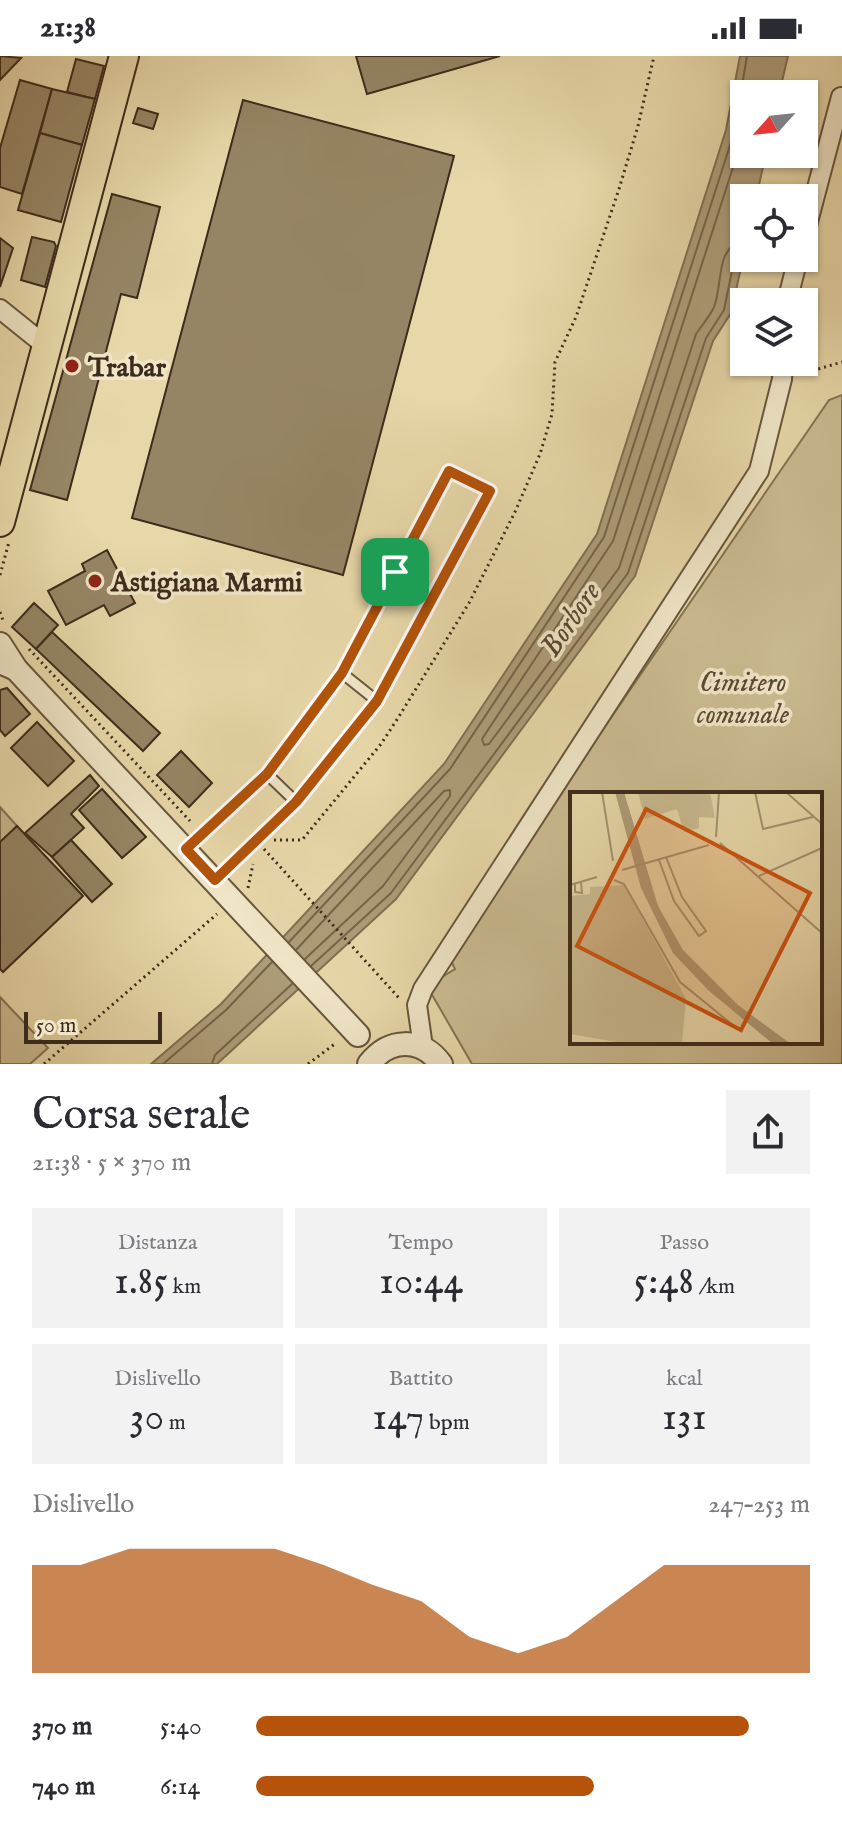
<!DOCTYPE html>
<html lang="it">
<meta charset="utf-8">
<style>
:root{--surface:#fff;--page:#f2f2f3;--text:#2b2b33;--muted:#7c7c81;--accent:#b45309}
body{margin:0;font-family:"IM FELL English",serif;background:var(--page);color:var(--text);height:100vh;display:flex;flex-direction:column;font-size:30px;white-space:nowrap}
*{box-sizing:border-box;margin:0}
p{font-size:26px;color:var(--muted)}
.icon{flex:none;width:44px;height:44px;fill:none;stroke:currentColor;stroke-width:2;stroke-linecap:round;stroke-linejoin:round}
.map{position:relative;height:1008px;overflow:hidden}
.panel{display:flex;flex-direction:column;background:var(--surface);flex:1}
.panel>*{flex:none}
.needle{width:52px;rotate:243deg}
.buttons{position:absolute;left:730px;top:24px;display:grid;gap:16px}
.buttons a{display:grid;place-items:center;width:88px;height:88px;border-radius:0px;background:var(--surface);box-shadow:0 2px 6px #0004;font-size:40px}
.scale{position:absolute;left:24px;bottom:20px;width:138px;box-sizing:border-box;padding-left:8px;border:4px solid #3d2b1b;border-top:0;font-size:22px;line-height:28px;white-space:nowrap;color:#3d2b1b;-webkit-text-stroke:6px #f0e6c7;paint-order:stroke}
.pin{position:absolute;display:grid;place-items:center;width:68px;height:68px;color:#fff;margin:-34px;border-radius:16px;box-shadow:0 4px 12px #0006}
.round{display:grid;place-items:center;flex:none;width:84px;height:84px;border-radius:0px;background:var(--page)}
.summary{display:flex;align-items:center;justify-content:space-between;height:136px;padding:0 32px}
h1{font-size:44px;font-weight:600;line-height:60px}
.metrics{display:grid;grid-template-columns:repeat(3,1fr);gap:12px;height:136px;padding:8px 32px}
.metrics div{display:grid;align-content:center;border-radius:0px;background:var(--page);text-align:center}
.metrics b{font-size:40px;font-weight:600}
.metrics small{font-size:22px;font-weight:400}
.metrics p{font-size:22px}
.chart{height:224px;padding:16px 32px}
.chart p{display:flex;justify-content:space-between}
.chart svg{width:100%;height:144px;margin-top:8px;fill:var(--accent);opacity:.7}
ul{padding:0 32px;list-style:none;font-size:26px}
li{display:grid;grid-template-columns:128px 96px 1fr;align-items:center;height:60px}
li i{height:20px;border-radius:10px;background:var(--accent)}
.status{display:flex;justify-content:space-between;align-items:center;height:56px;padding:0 40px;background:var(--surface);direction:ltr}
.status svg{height:22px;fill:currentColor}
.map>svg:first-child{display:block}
.green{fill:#cbbb91;stroke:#847356;stroke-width:2;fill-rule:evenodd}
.water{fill:#ae9d79;stroke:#816f53;stroke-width:2}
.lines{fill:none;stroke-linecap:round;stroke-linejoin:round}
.shore{stroke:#76644a;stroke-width:2}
.building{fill:#968565;stroke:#3d2b1b;stroke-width:2}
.service-casing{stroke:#68563e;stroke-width:13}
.minor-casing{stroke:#68563e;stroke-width:22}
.tertiary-casing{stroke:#68563e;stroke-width:26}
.primary-casing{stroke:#3d2b1b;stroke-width:32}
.path{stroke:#3d2b1b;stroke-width:3;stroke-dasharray:2 4;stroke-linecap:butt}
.service{stroke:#f0e6c7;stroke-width:9}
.minor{stroke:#f0e6c7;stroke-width:18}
.tertiary{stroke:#f0e6c7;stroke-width:22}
.primary{stroke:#e8d8a9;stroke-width:28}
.route-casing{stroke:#fff;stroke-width:16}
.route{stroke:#b45309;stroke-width:10}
.poi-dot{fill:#8f2418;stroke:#f0e6c7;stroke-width:3}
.labels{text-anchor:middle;stroke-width:7;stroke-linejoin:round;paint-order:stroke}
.poi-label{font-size:28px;font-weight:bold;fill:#3d2b1b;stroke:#f0e6c7;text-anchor:start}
.park-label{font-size:28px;font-style:italic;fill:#594833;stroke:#f0e6c7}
.water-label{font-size:30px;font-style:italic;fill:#594832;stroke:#f0e6c7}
.inset-road{fill:none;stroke:#a49370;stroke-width:2}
.view{fill:#ce520e;fill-opacity:0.15;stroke:#ce520e;stroke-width:4}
.inset-edge{fill:none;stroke:#3d2b1b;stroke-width:4}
</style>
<div class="status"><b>21:38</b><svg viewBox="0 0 49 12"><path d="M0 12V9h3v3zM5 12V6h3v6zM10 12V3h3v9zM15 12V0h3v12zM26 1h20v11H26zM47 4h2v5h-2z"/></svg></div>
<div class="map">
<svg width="842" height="1008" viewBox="0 0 842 1008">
<rect width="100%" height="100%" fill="#e8d8a9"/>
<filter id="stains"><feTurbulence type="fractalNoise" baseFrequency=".0025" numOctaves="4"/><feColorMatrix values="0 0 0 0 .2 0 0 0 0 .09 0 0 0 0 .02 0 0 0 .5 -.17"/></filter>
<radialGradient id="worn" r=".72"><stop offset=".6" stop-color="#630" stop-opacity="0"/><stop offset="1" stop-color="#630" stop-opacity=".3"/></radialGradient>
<g class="green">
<path d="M842,339V1008H472L427,930L455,913L448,899L829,344ZM572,738H820V986H572Z"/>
<path d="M0,751L17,770L0,786Z"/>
<path d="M0,941L48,992L30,1008H0Z"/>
</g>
<path class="water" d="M740,0H788L779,38H744V98H766L756,142H744V198L731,257L713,285L635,520L396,843L217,1008H151L221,948L444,708L597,478L726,74Z"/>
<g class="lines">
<g class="shore">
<path d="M744,77L613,485L482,683L484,689L489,688L619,512L696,278C702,269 710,260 714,251C723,229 715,190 744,184"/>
<path d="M289,886L450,713L604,481L734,77L747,0"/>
<path d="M296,894L444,735L450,734V740L383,830L305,903"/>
<path d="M311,910L391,837L628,517L706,282L724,254L735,200L744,194"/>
<path d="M163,1008L226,954L272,906"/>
<path d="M212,1008L215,999L292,928"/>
</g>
</g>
<g class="building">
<path d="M0,0L21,2L0,24Z"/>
<path d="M356,0H500L367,38Z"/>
<path d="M76,3L104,10L95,43L67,36Z"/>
<path d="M20,24L52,33L22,138L0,131V92Z"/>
<path d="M52,33L95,43L82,89L40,77Z"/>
<path d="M243,44L454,100L343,519L132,462Z"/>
<path d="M138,52L158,58L153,73L133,67Z"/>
<path d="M40,77L82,89L61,166L18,154Z"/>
<path d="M112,138L160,151L137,242L121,238L67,444L30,434Z"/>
<path d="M32,181L54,186L56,190L45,231L21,224Z"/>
<path d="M0,182L13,192L0,231Z"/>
<path d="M107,494L135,547L110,560L104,549L66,569L48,535L85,515L82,508Z"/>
<path d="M34,547L58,569L36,593L12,571Z"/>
<path d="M52,576L160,677L143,695L36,593Z"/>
<path d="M7,632L30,658L5,680L0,674V634Z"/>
<path d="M37,666L74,705L48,730L11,692Z"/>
<path d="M181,695L212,727L189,751L157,719Z"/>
<path d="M90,719L99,730L71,758L84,772L52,801L25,777Z"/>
<path d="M102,733L146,781L122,802L79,754Z"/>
<path d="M17,770L83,840L3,916L0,913V786Z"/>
<path d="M71,784L112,828L92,846L52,801Z"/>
</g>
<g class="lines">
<g class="service-casing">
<g id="service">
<path d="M342,617L377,645"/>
<path d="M267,718L296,746"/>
<path d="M186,793L267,718L342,617L449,415L490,435L377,645L296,746L215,824"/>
</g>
</g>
<g class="minor-casing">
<g id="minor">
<path d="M804,181L841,41"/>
<path d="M787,246L798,202"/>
<path d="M0,253L46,290"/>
<path d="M423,991L417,949L423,933L759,415L782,323L783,306"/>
</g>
</g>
<g class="tertiary-casing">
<g id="tertiary">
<path d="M0,588L16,613L0,606"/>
<path d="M16,613L358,979"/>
<path d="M369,1008C389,982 421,981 441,1008"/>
</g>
</g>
<g class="primary-casing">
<path id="primary" d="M0,466L124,0"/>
</g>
<g class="path">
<path d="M801,318L842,306"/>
<path d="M0,519L9,486"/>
<path d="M0,556L4,567"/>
<path d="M29,593L190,765"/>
<path d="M274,784H302L381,688L398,662L469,547L515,456L540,398L552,358L555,306L576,261L619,133L638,70L654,0"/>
<path d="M264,793L399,942"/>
<path d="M248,832L253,808"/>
<path d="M44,1008L217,858"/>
<path d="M308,1008L336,987"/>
</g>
<use href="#service" class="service"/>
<use href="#minor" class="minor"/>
<use href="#tertiary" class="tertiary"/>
<use href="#primary" class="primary"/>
</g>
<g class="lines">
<g class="route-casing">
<path id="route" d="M449,415L490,435L377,645L296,746L215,824L186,793L267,718L342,617Z"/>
</g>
<use href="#route" class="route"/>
</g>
<g class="poi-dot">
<circle cx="72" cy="310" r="8"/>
<circle cx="95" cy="525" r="8"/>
</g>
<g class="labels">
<g class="poi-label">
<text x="88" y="320">Trabar</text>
<text x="111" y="535">Astigiana Marmi</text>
</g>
<g class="park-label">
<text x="743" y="635">Cimitero<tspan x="743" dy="32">comunale</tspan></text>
</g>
<g class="water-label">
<text transform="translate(570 563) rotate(-56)" y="10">Borbore</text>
</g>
</g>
<g transform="translate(570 736)">
<rect width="252" height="252" fill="#e8d8a9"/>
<path d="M68,0H140L145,26L129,25V36L114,40L107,17L75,27ZM54,93L116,207L112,252H58L0,242V104L20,102V95Z" fill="#cbbb91"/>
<path d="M45,0H54L88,114L113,158L168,213L221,252H203L138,198L103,161L71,96Z" fill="#ae9d79"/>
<path class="inset-road" d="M32,0L43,69M185,0L193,37L243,25M216,0L252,32M146,45L149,0M150,51L252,141M89,68L104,109L129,144L136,139L112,105L96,65M52,78L139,53M189,84L252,56M44,88L54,92L110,190L164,234M5,91V100L12,101L11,90M0,93L27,85"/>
<path class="view" d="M76,17L240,101L171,238L7,154Z"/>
<rect width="252" height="252" class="inset-edge"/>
</g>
<rect width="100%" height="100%" filter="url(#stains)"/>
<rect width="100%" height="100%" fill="url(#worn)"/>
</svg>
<div class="buttons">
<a><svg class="needle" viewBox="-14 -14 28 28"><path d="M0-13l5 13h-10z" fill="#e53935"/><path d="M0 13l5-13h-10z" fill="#7c7c81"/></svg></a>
<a><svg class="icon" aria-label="locate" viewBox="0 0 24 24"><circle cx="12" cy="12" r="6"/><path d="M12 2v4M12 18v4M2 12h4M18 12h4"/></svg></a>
<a><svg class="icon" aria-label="layers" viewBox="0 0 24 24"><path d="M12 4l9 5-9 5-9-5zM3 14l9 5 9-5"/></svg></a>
</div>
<div class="scale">50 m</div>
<div class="pin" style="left:395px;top:516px;background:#1e9e55"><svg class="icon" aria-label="arrive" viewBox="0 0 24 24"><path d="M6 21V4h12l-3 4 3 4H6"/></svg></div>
</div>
<section class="panel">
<div class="summary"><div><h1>Corsa serale</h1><p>21:38 · 5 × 370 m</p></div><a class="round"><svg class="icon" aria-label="share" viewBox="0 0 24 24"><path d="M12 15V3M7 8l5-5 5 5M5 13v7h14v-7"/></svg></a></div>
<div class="metrics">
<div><p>Distanza</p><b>1.85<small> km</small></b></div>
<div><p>Tempo</p><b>10:44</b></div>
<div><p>Passo</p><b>5:48<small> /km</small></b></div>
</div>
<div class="metrics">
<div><p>Dislivello</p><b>30<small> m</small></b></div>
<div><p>Battito</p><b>147<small> bpm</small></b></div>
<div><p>kcal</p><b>131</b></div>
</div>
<div class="chart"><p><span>Dislivello</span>247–253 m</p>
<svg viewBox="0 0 160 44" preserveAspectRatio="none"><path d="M0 44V11L10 11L20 6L30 6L40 6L50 6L60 11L70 17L80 22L90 33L100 38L110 33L120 22L130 11L140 11L150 11L160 11V44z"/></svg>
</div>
<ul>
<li><b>370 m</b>5:40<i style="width:89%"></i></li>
<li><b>740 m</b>6:14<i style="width:61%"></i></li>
</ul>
</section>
